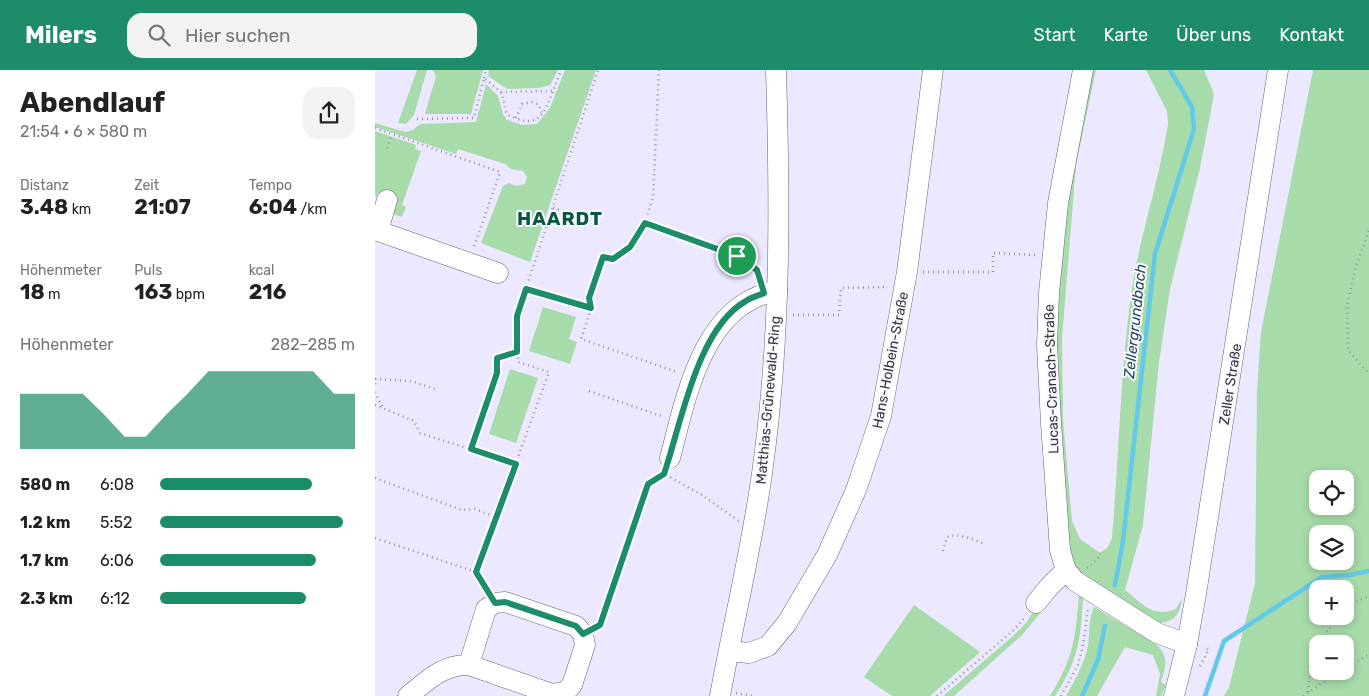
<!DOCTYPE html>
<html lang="de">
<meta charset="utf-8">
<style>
:root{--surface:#fff;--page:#f2f2f2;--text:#222;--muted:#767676;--accent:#1d8c6b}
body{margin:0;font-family:Rubik,sans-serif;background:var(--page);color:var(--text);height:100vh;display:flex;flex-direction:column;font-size:19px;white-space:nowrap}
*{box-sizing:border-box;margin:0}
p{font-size:16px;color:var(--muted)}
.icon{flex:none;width:28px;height:28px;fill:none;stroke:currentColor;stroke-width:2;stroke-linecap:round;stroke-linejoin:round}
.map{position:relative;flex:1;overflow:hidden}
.details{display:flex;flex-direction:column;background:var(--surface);width:375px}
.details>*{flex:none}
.controls{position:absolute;left:934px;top:400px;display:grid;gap:10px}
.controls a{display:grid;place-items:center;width:45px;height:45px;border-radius:10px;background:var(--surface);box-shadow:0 2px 8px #0003;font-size:25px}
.pin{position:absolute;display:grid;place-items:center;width:42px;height:42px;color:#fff;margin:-21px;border:2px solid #fff;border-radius:50%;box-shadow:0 1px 5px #0007}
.round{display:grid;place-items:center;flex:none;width:52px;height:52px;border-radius:15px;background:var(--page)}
.overview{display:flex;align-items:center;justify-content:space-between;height:85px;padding:0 20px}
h1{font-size:28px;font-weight:700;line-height:38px}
.metrics{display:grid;grid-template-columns:repeat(3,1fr);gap:8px;height:85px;padding:5px 20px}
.metrics div{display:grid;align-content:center}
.metrics b{font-size:21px;font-weight:700}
.metrics small{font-size:14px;font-weight:400}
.metrics p{font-size:14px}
.chart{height:140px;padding:10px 20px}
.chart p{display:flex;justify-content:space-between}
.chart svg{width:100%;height:90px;margin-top:5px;fill:var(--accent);opacity:.7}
ul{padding:0 20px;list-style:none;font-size:16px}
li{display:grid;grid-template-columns:80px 60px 1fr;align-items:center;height:38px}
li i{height:12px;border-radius:6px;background:var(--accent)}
header{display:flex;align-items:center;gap:30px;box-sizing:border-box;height:70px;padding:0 25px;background:var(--accent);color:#fff}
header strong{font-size:24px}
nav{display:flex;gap:28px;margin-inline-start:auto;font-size:18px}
.search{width:350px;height:45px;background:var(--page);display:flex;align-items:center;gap:12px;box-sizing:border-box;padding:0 18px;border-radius:15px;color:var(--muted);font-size:19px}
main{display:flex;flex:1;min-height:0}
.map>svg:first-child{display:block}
.green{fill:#a7dba9;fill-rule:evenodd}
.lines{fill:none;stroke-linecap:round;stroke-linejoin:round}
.stream{stroke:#62cae8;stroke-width:4.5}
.minor-casing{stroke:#676477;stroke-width:21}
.path{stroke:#9391a1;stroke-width:2.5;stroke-dasharray:1 4;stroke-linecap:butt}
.minor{stroke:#fff;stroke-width:20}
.route-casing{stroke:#fff;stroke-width:10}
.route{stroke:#1d8c6b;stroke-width:6}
.labels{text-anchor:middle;stroke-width:4;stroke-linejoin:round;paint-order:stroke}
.street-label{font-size:14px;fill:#3a3942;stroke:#f8f8fd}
.water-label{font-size:15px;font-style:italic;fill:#1f4c59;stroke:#f8f8fd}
.district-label{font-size:19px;font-weight:bold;letter-spacing:1px;fill:#075741;stroke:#f8f8fd}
</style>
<header>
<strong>Milers</strong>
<div class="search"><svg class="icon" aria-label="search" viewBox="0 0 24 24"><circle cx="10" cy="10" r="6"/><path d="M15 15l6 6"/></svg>Hier suchen</div>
<nav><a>Start</a><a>Karte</a><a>Über uns</a><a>Kontakt</a></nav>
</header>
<main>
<section class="details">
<div class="overview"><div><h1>Abendlauf</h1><p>21:54 · 6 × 580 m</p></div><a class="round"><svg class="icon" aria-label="share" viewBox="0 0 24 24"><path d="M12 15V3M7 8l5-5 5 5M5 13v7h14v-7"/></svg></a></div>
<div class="metrics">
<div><p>Distanz</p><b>3.48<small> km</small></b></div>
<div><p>Zeit</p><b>21:07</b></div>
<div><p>Tempo</p><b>6:04<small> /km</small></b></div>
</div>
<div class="metrics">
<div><p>Höhenmeter</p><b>18<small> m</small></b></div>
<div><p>Puls</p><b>163<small> bpm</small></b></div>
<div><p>kcal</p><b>216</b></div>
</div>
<div class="chart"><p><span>Höhenmeter</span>282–285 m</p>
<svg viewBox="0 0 160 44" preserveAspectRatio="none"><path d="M0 44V17L10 17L20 17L30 17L40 27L50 38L60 38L70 27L80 17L90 6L100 6L110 6L120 6L130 6L140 6L150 17L160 17V44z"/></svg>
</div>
<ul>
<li><b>580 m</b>6:08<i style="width:78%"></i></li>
<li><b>1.2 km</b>5:52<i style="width:94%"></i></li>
<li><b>1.7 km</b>6:06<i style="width:80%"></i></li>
<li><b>2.3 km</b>6:12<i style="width:75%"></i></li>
</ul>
</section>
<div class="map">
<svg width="994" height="626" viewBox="0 0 994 626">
<rect width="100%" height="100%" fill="#ebe8ff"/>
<g class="green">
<path d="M42,0H52L39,45L31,54L23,53Z"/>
<path d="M58,0H108L96,44H50L61,6Z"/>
<path d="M114,0H183L175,15L164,18L132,19L113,6Z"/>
<path d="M190,0H221L155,192L106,173L128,116L134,113L141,116L150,114L152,107L148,101L136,99L130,94L83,79L81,84L0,57V53L30,62L38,60L45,54L101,52L111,14L123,26L128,44L132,50L147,55L162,54L175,38Z"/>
<path d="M716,0H721L701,95L687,268L688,349L697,451L705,469L725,483L733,477L737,468C744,387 745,306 756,225C764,168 784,112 793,54L792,41L771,0H829L839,24L825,98L795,219L784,292L768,455L750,520C768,534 777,548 801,539L807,528C805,543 801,551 785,553L709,507L703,501L693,481L680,281L690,135Z"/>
<path d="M938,0H994V626H849L854,617L880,513L882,321L886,262ZM942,409H970V436H942ZM942,464H970V491H942ZM942,519H970V546H942ZM942,574H970V601H942Z"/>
<path d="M0,61L41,75L40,79L46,81L27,135L31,137L27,147L13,142L16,131L0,126Z"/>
<path d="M168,237L201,247L194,269L202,272L195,294L154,281Z"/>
<path d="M135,299L163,308L141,373L114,364Z"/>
<path d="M689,515L647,565L579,626H568L638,566L651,553L669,525Z"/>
<path d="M704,525L708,528C706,569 703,591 680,626H675C699,587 700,570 704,525Z"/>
<path d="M539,535L605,582L555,626H517L489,607Z"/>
<path d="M719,537L781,574C794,586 791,597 786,612L791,615L786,626H781L785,604L778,585L750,577L722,626H691C700,610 709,594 713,576C715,563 713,549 719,537Z"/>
</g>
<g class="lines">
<g class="stream">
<path d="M740,515L748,471L780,184L819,59L817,37L795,0"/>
<path d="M707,626L723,590L730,556"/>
<path d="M830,626L849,571L947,507L975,505L994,501"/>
</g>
<g class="minor-casing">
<g id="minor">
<path d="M708,0L683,133L674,223L672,275L676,353L685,480L691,500L700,511L782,563L812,574"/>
<path d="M0,160L123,203"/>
<path d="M3,161L12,130"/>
<path d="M295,388C311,327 328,233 402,221"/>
<path d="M661,533L673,518L691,500"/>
<path d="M354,581L374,583L393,576L412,553L452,485L481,420L506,346L532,202L558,0"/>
<path d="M33,626C52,611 68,594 94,595L177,624L190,622L197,615L210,575L208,564L201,556L130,532L120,533L111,539L94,595"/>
<path d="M345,626C359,549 378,473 388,396C406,265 405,132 401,0"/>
<path d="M799,626L812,574L821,524L903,0"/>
</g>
</g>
<g class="path">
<path d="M109,8L111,0"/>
<path d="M126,22C129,29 129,35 131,42C133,46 136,46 140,48C165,58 170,41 178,21"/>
<path d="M141,48L147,34L158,32L164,35L167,44"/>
<path d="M42,49L99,48L109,8L126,22L178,21L186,0"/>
<path d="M0,58L125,102L99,177"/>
<path d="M12,78L17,64"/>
<path d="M178,138L207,147"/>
<path d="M270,153L362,186L382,201L385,210"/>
<path d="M994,161L981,196L972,235L973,280L994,304"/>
<path d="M548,202H618V183L661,185"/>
<path d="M151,219L216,239L214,228L229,187L237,189L255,177L263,166L270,153L278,127L284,0"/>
<path d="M216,239L206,269L302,302"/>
<path d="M418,245H464L466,218L513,217"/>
<path d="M0,309L36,311L63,320"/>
<path d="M0,314L2,309"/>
<path d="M214,321L289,347"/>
<path d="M0,322L8,338"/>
<path d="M0,335L39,351L45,363L141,394"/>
<path d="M96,379L122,303V288L142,283"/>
<path d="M291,405L327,425L364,451"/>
<path d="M0,408L87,440L100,439L121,447"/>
<path d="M0,468L101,502"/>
<path d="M568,481L572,467C583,463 599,469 609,474"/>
<path d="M712,498L722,490L725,483"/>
<path d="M112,520L101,502L174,302L143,292L142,246L223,0"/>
<path d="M970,541L978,533L994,526"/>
<path d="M222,557L225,555L273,414L290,404"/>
<path d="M943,574L964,546"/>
<path d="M825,596L834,579L829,578"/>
<path d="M970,599L994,584"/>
<path d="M933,622L936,589L942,576"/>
<path d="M361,623L377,626"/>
<path d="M562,626L640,559L651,546"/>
<path d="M686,626L703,595L708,576L713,539"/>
<path d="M928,626L966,601"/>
</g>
<use href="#minor" class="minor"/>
</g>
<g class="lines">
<g class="route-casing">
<path id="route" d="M270,153L362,186L382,200L389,223C383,226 376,227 371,231C322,258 306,355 289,404L273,414L225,555L208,564L201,556L130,532L120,533L101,502L141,394L96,379L122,303V288L142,282V246L151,219L216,238L214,228L228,187L238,189L255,177Z"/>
</g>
<use href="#route" class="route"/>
</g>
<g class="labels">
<g class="street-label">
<text transform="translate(515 290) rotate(-79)" y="5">Hans-Holbein-Straße</text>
<text transform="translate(676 309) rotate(-92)" y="5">Lucas-Cranach-Straße</text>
<text transform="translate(855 314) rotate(-81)" y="5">Zeller Straße</text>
<text transform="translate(393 330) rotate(-85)" y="5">Matthias-Grünewald-Ring</text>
</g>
<g class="water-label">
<text transform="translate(760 251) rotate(-84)" y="5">Zellergrundbach</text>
</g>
<g class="district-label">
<text x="185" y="155">HAARDT</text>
</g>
</g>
</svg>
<div class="controls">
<a><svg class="icon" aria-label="locate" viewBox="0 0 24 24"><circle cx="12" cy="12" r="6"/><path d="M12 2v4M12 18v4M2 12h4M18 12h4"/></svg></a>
<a><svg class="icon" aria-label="layers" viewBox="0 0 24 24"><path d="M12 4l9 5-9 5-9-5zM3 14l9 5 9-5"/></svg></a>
<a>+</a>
<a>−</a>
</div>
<div class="pin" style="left:362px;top:186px;background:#1e9e55"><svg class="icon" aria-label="arrive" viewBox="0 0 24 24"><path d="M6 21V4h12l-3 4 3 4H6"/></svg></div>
</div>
</main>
